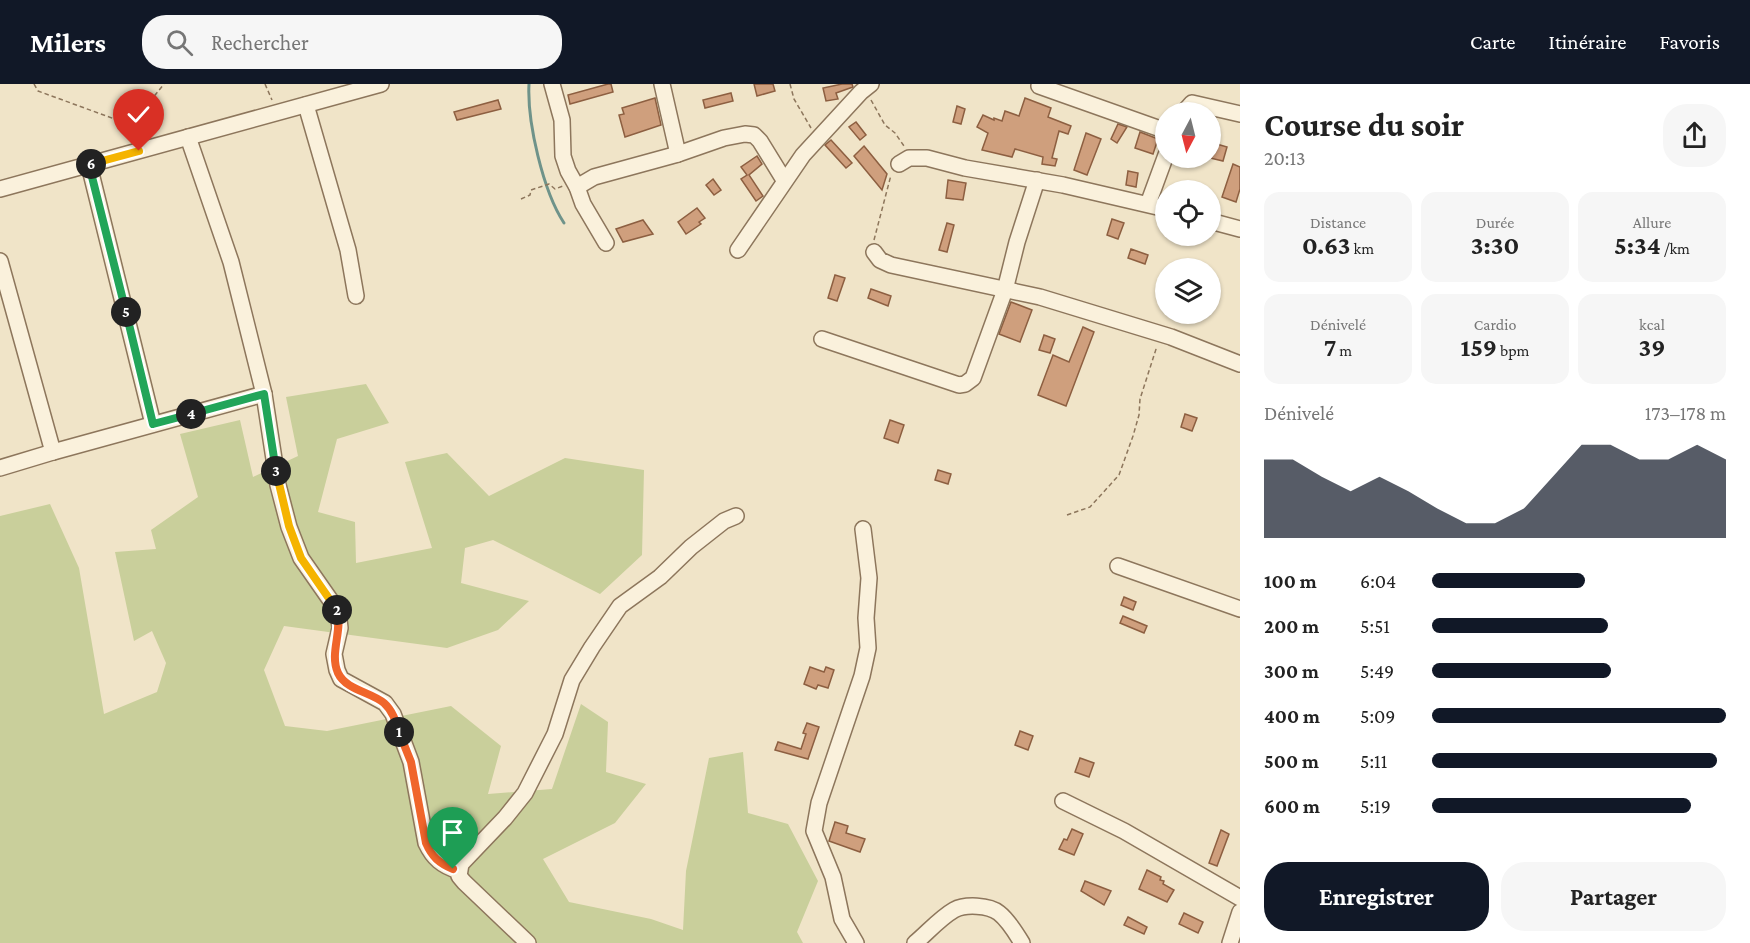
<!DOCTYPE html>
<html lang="fr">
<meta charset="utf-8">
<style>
:root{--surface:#fff;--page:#f6f6f6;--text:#222;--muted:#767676;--accent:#111827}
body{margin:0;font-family:"Crimson Pro",serif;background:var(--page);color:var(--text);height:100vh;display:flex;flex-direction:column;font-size:22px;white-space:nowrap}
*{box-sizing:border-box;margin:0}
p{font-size:20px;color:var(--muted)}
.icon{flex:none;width:33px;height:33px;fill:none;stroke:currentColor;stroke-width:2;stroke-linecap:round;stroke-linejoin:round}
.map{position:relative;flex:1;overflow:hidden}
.details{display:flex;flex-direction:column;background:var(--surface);width:510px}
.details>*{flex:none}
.needle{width:39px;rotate:187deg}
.fabs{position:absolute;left:1155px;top:18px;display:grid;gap:12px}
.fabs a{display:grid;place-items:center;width:66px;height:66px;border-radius:50%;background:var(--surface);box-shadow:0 2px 4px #0004;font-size:30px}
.pin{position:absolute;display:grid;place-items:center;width:51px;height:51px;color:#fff;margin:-62px -26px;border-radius:50% 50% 50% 0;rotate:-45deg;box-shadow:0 0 6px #0007}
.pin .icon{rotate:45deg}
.km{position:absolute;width:30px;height:30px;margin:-15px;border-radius:50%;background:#222;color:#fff;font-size:16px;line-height:30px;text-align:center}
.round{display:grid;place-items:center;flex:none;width:63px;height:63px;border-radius:24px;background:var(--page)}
.headline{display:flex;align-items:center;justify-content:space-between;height:102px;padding:0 24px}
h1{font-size:33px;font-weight:700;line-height:45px}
.figures{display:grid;grid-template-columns:repeat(3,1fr);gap:9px;height:102px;padding:6px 24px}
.figures div{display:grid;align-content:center;border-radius:15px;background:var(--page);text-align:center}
.figures b{font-size:26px;font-weight:700}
.figures small{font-size:16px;font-weight:400}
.figures p{font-size:16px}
.chart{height:168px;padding:12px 24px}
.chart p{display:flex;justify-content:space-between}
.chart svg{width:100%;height:108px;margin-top:6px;fill:var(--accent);opacity:.7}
.cta{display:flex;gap:12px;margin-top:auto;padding:12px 24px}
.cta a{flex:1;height:69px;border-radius:24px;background:var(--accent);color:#fff;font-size:24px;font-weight:700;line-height:69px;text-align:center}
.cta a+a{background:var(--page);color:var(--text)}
ul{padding:0 24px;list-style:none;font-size:20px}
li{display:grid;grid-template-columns:96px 72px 1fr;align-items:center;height:45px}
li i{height:15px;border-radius:8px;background:var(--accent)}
header{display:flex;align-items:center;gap:36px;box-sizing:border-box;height:84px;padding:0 30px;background:var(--accent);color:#fff}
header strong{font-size:28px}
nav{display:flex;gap:33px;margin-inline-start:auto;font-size:21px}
.search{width:420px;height:54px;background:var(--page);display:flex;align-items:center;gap:15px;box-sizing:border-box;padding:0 21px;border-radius:24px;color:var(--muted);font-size:22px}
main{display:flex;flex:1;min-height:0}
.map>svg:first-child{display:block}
.green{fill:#c9cf9b}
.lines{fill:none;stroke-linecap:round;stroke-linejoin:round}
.stream{stroke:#6f938a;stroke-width:3}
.building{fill:#cf9f7d;stroke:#8d5f41;stroke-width:1.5}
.minor-casing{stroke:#8d765c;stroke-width:18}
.path{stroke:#8d765c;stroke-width:1.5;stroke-dasharray:4.5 3;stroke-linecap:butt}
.minor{stroke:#faf1dc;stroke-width:15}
.split-1-casing{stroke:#fff;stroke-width:12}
.split-2-casing{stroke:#fff;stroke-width:12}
.split-3-casing{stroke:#fff;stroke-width:12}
.split-4-casing{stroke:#fff;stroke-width:12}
.split-5-casing{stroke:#fff;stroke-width:12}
.split-6-casing{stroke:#fff;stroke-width:12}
.split-7-casing{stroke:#fff;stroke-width:12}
.split-1{stroke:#f0652b;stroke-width:8}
.split-2{stroke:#f0652b;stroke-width:8}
.split-3{stroke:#f5b400;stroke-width:8}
.split-4{stroke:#22a559;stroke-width:8}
.split-5{stroke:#22a559;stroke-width:8}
.split-6{stroke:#22a559;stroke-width:8}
.split-7{stroke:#f5b400;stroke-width:8}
</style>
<header>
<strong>Milers</strong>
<div class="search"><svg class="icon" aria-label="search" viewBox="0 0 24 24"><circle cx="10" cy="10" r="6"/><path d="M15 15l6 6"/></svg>Rechercher</div>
<nav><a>Carte</a><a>Itinéraire</a><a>Favoris</a></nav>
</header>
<main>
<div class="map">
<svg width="1240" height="859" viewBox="0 0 1240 859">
<rect width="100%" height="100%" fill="#f0e4c8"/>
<path class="green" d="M366,300L389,339L337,355L318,428L355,438L356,479L432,464L405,378L447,369L489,412L565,374L644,386L642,471L600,510L493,456L465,464L461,499L529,517L498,546L447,564L284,542L264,586L285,642L327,647L451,622L501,662L488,710L552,705L581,620L608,638L606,688L646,700L615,739L543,775L569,818L651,835L683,846L686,787L709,674L743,668L748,729L788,740L818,797L797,848L803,859H0V432L50,420L79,484L104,630L157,608L166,579L152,547L134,557L115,468L156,465L151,446L198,413L180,350L240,336L253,393L298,372L286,313Z"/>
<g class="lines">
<path class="stream" d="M529,0C527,38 543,107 564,139"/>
</g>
<g class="building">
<path d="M608,0H611L613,8L570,20L568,11Z"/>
<path d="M754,0H773L775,7L757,12Z"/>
<path d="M842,0H852L853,3L836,9L838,15L826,17L823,4Z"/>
<path d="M731,9L733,17L705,24L703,16Z"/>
<path d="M655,14L661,41L625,53L619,31L624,30L622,24Z"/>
<path d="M1025,14L1051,24L1048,33L1071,42L1068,50L1059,47L1052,74L1057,75L1055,82L1042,80L1043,73L1015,65L1012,73L982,66L988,49L977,43L983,31L994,36V34L1002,37L1005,27L1019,32Z"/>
<path d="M498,16L501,25L457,36L454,28Z"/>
<path d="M957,22L965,25L961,40L953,38Z"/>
<path d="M856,38L866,51L860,56L849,43Z"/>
<path d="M1118,40L1127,43L1117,59L1111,55Z"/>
<path d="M1140,48L1158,55L1153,70L1135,64Z"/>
<path d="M1086,49L1101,55L1087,91L1074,86Z"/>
<path d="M831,56L852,79L846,84L825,61Z"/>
<path d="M1210,58L1227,63L1223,77L1210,74Z"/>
<path d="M864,62L887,90L882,106L854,72Z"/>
<path d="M757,72L762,80L749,91L763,112L756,117L741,95L747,91L741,83Z"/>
<path d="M1233,80L1240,83V105L1236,118L1222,113Z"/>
<path d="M1128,87L1138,89L1136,103L1126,101Z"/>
<path d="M713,95L721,106L714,111L706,101Z"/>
<path d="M948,96L966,99L963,116L946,114Z"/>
<path d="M697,124L705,134L699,138L701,140L686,150L678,138Z"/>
<path d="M1112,135L1124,139L1118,155L1107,151Z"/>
<path d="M643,136L653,150L623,158L616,145Z"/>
<path d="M947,139L954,141L947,168L939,166Z"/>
<path d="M1131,165L1148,171L1145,180L1128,174Z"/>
<path d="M835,191L845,194L837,217L828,214Z"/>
<path d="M871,205L891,212L888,222L868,214Z"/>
<path d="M1011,218L1032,226L1020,258L999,250Z"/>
<path d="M1083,243L1094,248L1066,322L1038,311L1053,271L1069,278Z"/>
<path d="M1044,251L1055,255L1050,269L1039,266Z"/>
<path d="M1185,330L1197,334L1192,347L1181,343Z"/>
<path d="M890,336L904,341L898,359L884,354Z"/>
<path d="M938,386L951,390L948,400L935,396Z"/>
<path d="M1124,513L1136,518L1133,526L1121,521Z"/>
<path d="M1123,532L1147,542L1144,549L1120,539Z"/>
<path d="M810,583L824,588L826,583L834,586L828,604L818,601L816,605L804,600Z"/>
<path d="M807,639L819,643L808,675L775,666L778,658L801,665L806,650L803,649Z"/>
<path d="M1020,647L1033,652L1028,666L1015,661Z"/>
<path d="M1080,674L1094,679L1089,693L1075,688Z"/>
<path d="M835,738L848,742L846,749L865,755L860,768L829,757Z"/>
<path d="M1072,745L1083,750L1074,771L1059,765L1064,755L1067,756Z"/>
<path d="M1221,746L1229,750L1217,782L1209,779Z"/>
<path d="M1147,786L1161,793L1160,796L1164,797L1163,800L1174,806L1167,818L1139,805Z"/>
<path d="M1085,797L1111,807L1104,821L1081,807Z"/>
<path d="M1184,829L1203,838L1198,849L1179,840Z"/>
<path d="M1128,833L1147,843L1144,850L1124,841Z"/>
</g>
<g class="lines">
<g class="minor-casing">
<g id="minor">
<path d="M552,0L562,36L563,72L568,87L577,103L583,120L606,159"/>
<path d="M662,0L678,70"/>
<path d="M1039,2L1166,47"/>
<path d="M306,21L348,166L356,212"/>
<path d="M1184,28L1192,19L1240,30"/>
<path d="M188,53L231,178L264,310L278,401L289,443L301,474L338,527L340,544L334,570L337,586L341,595L385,619L393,630L411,678L426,759C433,774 442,782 459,787"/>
<path d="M899,80L909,74H927L965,84L1063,101L1166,125"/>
<path d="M89,81L153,340"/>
<path d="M577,103L594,93L678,70L724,54L745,50L754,51L760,57L784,96"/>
<path d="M0,105L381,0"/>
<path d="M1148,120L1166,71"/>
<path d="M1210,137L1240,145"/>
<path d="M738,166L803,71L861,8L871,0"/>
<path d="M874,168L880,176L891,181L1040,213L1171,253L1240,280"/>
<path d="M0,177L53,368"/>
<path d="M822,255L959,301L965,300L973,294L1005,206L1017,158L1037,96"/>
<path d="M0,384L53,368L264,310"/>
<path d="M1118,482L1240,525"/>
<path d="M1063,717L1124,747L1240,814"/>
<path d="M528,859L464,798L459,792L461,780L505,734L525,709L555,650L572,596L592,563L620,522L660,493L691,463L724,437L736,432"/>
<path d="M856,859L842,835L833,793L814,747L819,719L862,592L868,564L866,534L869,494L863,445"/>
<path d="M915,859C927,849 940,834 954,826C965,820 989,821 999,829C1008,836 1016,849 1022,859"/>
<path d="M1230,859L1240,828"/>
</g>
</g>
<g class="path">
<path d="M34,0L38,7L131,41L158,47"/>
<path d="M265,0L272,16"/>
<path d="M790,0L794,15L811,44"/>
<path d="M871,16L885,41L895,49L904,62"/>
<path d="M131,41L164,0"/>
<path d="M521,115L530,111L531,106L549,100L555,105L563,102"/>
<path d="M874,156L891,91"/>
<path d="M1067,431L1090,423L1119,391L1133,352L1139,331L1140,315L1157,262"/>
</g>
<use href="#minor" class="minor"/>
</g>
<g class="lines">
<g class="split-1-casing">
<path id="split-1" d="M399,648L411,678L426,759C432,773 439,779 453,785"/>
</g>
<g class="split-2-casing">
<path id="split-2" d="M337,526C343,547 329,569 338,589C346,606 371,608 384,619C393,627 396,638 399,648"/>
</g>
<g class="split-3-casing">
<path id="split-3" d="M276,387L289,442L301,474L337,526"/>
</g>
<g class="split-4-casing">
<path id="split-4" d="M191,330L264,310L276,387"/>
</g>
<g class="split-5-casing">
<path id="split-5" d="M126,228L153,340L191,330"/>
</g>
<g class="split-6-casing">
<path id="split-6" d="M91,80L89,81L126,228"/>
</g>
<g class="split-7-casing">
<path id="split-7" d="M91,80L139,67"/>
</g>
<use href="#split-1" class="split-1"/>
<use href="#split-2" class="split-2"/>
<use href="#split-3" class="split-3"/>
<use href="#split-4" class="split-4"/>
<use href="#split-5" class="split-5"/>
<use href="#split-6" class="split-6"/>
<use href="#split-7" class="split-7"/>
</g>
</svg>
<div class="fabs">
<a><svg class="needle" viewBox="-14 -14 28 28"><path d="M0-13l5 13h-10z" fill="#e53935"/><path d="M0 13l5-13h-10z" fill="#767676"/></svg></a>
<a><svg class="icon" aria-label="locate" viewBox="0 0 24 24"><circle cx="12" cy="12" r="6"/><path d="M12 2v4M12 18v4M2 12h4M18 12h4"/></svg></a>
<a><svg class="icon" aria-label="layers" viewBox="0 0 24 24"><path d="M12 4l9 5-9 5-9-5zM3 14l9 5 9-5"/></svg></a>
</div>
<div class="pin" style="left:453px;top:785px;background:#1e9e55"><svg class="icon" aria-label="arrive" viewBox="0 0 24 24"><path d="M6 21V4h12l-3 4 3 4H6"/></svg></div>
<div class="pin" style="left:139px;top:67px;background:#d93025"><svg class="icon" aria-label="check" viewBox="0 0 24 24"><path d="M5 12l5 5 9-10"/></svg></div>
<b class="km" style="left:399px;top:648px">1</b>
<b class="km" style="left:337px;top:526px">2</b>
<b class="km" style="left:276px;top:387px">3</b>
<b class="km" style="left:191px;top:330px">4</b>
<b class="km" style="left:126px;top:228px">5</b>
<b class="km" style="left:91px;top:80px">6</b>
</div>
<section class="details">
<div class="headline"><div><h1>Course du soir</h1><p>20:13</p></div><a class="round"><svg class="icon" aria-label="share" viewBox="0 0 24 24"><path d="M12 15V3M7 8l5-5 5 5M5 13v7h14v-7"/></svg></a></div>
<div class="figures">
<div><p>Distance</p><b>0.63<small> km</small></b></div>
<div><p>Durée</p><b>3:30</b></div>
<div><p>Allure</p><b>5:34<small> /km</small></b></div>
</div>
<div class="figures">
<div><p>Dénivelé</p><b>7<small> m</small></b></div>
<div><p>Cardio</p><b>159<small> bpm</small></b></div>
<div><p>kcal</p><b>39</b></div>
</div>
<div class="chart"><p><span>Dénivelé</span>173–178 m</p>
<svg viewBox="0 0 160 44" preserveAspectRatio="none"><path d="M0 44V12L10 12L20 19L30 25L40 19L50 25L60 32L70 38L80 38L90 32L100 19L110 6L120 6L130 12L140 12L150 6L160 12V44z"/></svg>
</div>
<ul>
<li><b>100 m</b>6:04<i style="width:52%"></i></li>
<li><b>200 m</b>5:51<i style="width:60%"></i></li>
<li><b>300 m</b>5:49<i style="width:61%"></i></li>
<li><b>400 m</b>5:09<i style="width:100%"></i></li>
<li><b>500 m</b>5:11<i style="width:97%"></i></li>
<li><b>600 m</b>5:19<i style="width:88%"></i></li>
</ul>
<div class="cta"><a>Enregistrer</a><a>Partager</a></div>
</section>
</main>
